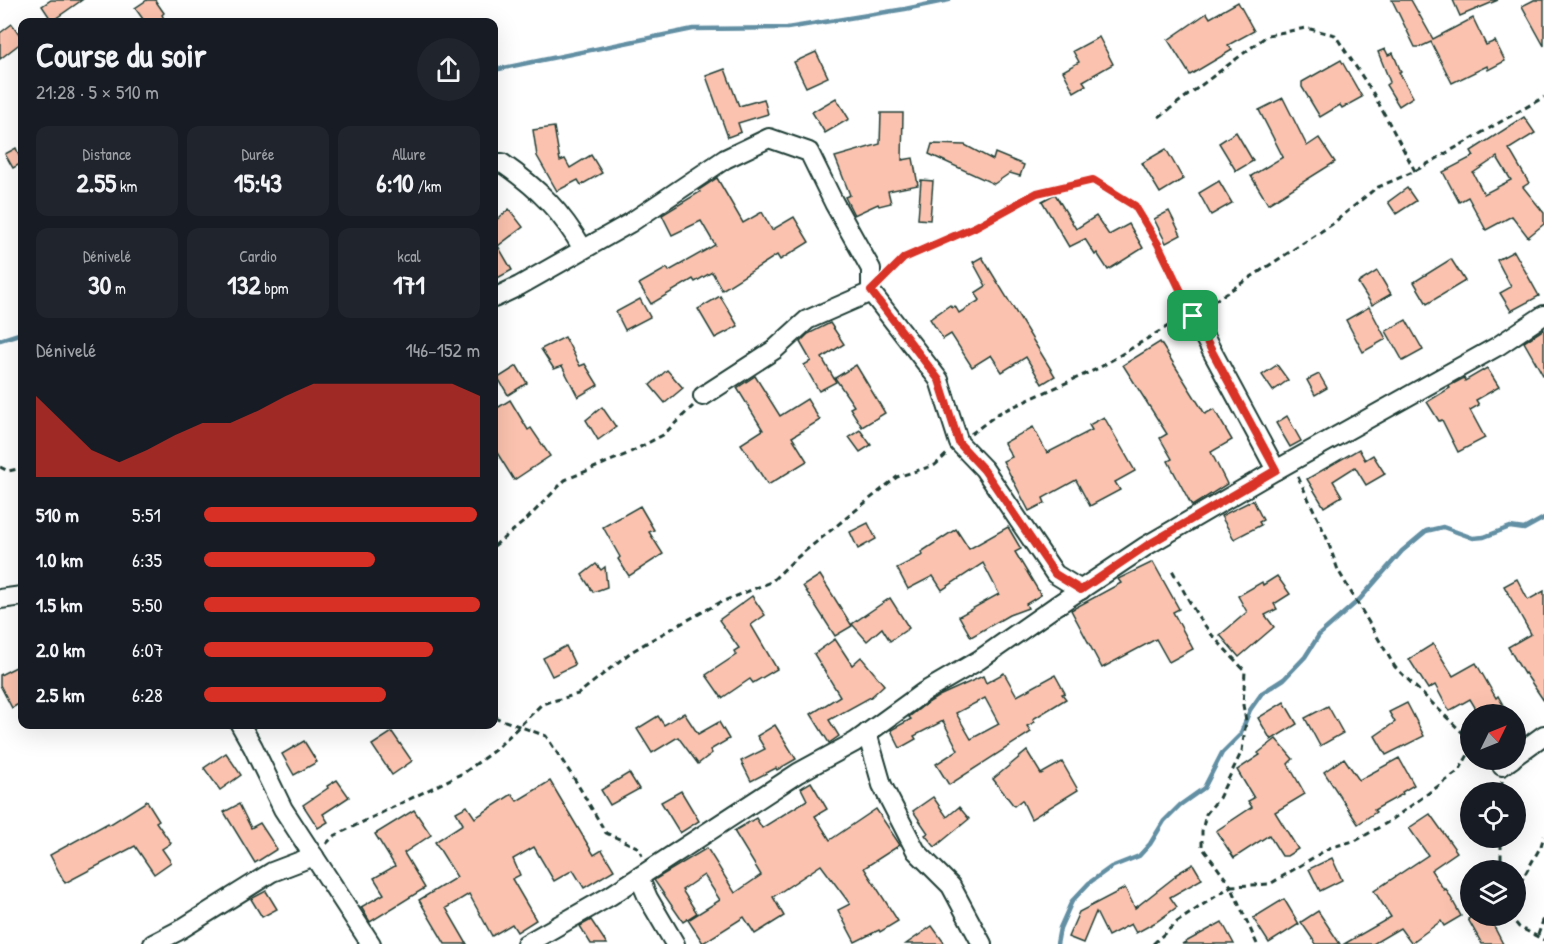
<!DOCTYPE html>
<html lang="fr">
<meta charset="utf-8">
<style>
:root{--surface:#171b24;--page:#20242c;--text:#f1f3f6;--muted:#9ea1a6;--accent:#d93025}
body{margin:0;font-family:"Patrick Hand",sans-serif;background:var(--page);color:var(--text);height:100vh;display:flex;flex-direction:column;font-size:22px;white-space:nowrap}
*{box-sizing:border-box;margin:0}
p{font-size:20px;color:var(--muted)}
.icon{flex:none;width:33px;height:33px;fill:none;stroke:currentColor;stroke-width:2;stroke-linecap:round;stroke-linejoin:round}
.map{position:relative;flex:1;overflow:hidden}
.panel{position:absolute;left:18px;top:18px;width:480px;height:711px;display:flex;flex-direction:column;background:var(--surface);border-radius:12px;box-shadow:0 6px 24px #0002}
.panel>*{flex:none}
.needle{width:39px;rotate:47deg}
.tools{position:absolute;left:1460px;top:704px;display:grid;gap:12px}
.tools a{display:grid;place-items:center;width:66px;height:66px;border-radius:50%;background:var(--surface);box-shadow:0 6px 24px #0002;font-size:30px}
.pin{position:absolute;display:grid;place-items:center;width:51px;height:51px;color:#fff;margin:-26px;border-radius:12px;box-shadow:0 3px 9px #0006}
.round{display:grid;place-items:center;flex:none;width:63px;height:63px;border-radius:32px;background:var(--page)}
.head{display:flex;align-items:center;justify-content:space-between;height:102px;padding:0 18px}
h1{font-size:33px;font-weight:700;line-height:45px}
.figures{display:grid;grid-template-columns:repeat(3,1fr);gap:9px;height:102px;padding:6px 18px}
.figures div{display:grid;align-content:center;border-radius:12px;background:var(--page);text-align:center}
.figures b{font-size:26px;font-weight:700}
.figures small{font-size:16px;font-weight:400}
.figures p{font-size:16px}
.chart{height:168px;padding:12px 18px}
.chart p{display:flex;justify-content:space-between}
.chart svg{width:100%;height:108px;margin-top:6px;fill:var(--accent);opacity:.7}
ul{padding:0 18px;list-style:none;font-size:20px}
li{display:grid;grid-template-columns:96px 72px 1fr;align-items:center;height:45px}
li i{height:15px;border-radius:8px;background:var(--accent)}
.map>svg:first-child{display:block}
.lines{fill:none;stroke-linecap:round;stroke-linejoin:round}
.stream{stroke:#628fa3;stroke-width:4.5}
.building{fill:#fbc3af;stroke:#1f3d34;stroke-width:1.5;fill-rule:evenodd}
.minor-casing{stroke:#1f3d34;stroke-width:22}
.path{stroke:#1f3d34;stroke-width:3;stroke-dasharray:6 4.5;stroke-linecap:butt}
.minor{stroke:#fff;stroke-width:18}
.route-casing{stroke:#fff;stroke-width:12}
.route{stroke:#d93025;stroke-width:8}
</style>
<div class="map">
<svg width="1544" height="944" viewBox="0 0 1544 944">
<rect width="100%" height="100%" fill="#fff"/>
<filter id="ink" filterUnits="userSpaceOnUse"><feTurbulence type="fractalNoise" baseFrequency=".0167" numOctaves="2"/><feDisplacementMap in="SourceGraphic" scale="12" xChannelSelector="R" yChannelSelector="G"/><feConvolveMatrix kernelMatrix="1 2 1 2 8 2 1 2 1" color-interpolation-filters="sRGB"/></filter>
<g filter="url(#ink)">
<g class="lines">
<g class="stream">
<path d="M494,70L693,29L787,28L905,9L949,0"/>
<path d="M0,340L22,333"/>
<path d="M1057,944L1060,928L1072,901L1089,883L1111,867L1139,856L1150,844L1164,821L1180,805L1204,788L1222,753L1240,735L1250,710L1262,693L1284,679L1305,657L1319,635L1360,599L1402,551L1426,531L1443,527L1473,538L1484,537L1510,527L1524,529L1544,518"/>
</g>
</g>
<g class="building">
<path d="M51,0H82L52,21L42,6Z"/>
<path d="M147,0H155L164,13L162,15L166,22H145L135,8Z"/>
<path d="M1392,0H1411L1433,39L1473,18L1486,45L1495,41L1505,61L1488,70L1487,66L1452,83L1431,42L1420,47H1415Z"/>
<path d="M1453,0H1498L1460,16Z"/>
<path d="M1534,0H1544V46L1522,6Z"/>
<path d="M1238,2L1254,31L1228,45L1232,50L1190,75L1168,40L1207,13L1210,18Z"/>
<path d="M12,24L22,38V42L0,59V33Z"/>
<path d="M1099,37L1113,64L1083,81L1086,85L1074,92L1063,71L1079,62L1073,51Z"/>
<path d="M1385,49L1388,55L1393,53L1401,72H1399L1413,97L1399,106L1386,85L1390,82L1378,52Z"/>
<path d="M816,52L828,77L806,87L794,62Z"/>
<path d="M1341,60L1362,97L1342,108L1340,105L1320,117L1302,87V82Z"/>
<path d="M725,69L739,106L764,99L768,114L738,123L741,132L728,137L706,76Z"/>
<path d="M836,98L849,119L825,133L812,112Z"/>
<path d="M1283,98L1307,146L1319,138L1335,162L1268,204L1251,176L1283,157L1259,110Z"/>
<path d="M881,113H903L902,160L913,158L918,185L888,191L891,203L879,206L878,204L854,215L845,197L850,195L835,157L880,144Z"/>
<path d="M1524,117L1535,133L1509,149L1529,183L1523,187L1544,213V224L1528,237L1512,216L1486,230L1468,197L1459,202L1443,172L1474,156L1471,151ZM1497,157L1511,180L1484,194L1473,173Z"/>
<path d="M554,127L560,161L565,159L570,168L591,155L602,173L581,185L578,180L557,191L537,156L533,130Z"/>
<path d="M1236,132L1253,161L1236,171L1219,143Z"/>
<path d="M932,144L965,145L993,160L995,153L1024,165L1020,176L1010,173L994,184L929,154Z"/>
<path d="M16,148L22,163L13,168L5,154Z"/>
<path d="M1166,149L1183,179L1160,193L1142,163Z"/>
<path d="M717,178L743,223L762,212L772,230L794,217L809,242L780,260L777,255L722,290L712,272L695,282L693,279L651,304L639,284L667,268L669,271L715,245L701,221L672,235L662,215L700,192L699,190Z"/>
<path d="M921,180L933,181L930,220L918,219Z"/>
<path d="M1219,181L1232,203L1211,215L1199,193Z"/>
<path d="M1407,188L1416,201L1396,214L1388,202Z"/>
<path d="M1055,194L1076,229L1096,216L1109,235L1129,224L1143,248L1108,270L1097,253L1095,255L1085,239L1069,247L1042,201Z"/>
<path d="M509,209L523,227L498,246L512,270L494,280V222Z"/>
<path d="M1169,211L1181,235L1166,243L1154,219Z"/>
<path d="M1514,251L1539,296L1511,311L1500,293L1511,287L1497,260Z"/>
<path d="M982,257L1055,376L1042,384L1026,357L1002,372L991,355L972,367L951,334L943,339L930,319L950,305L952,308L955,306L959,313L980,300L975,293L986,286L973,262Z"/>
<path d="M1451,259L1465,281L1427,304L1414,282Z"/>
<path d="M1377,271L1391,294L1372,305L1358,283Z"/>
<path d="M720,296L738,326L715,338L698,309Z"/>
<path d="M640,299L650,317L625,330L616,312Z"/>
<path d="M1369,307L1386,339L1363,352L1346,320Z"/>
<path d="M1406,320L1423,350L1403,361L1386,331Z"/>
<path d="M830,323L844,344L822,358L836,382L819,391L804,365L811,361L800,342L808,334Z"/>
<path d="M1544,329V377L1524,342Z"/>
<path d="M565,337L580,366L585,364L598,385L578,397L562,366L554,369L541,349Z"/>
<path d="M1160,342L1205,414L1214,409L1232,440L1211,452L1227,484L1192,506L1168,461L1172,459L1160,438L1167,434L1123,365Z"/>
<path d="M856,365L885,413L862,427L850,408L854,406L835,378Z"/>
<path d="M1277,365L1288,380L1273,391L1262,375Z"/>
<path d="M517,366L527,383L508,395L498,378Z"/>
<path d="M1487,368L1499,387L1476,400L1479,405L1470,410L1485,438L1458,452L1442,420L1439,421L1427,402L1450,388L1449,386L1464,378L1465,381Z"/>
<path d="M667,370L683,388L665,403L650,385Z"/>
<path d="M1319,374L1327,388L1315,395L1307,380Z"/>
<path d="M755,376L780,416L807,399L820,420L792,437L807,461L768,485L741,444L763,430L737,388Z"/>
<path d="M510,400L528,430L531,428L550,456L514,480L494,448V410Z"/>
<path d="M602,407L616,427L598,440L586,420Z"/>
<path d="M1287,416L1301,441L1290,447L1276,423Z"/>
<path d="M1104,417L1135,471L1115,482L1120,490L1090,506L1076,480L1043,498L1045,503L1029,511L1003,461L1012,457L1004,443L1033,427L1047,453L1092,430L1089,425Z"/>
<path d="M860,430L871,445L860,452L849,437Z"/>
<path d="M1359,449L1365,460L1373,455L1385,474L1366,485L1355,467L1333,481L1342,496L1324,507L1307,479Z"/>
<path d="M1253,500L1263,520L1259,522L1261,525L1234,539L1221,516Z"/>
<path d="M640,506L654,530L649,532L663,554L629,576L618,559L620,557L603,527Z"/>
<path d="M868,523L876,539L858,549L850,532Z"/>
<path d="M1008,527L1021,549L1015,552L1041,595L1026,604L1028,608L1009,615L971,637L959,616L999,594L983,563L942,590L933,576L908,589L897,568L923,555L921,552L956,529L969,549Z"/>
<path d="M1153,562L1179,609L1173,612L1193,649L1169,662L1156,639L1102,668L1071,610L1121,583L1118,579Z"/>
<path d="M596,564L601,570L605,567L607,587L593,592L582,575Z"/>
<path d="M820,575L852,626L835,636L803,586Z"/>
<path d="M1277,576L1290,594L1274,604L1277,609L1265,615L1274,627L1239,657L1220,635L1247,612L1238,596L1262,582L1263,585Z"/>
<path d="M1517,579L1528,600L1544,591V701L1525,673L1524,674L1508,647L1531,634L1504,586Z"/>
<path d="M752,596L765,615L751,625L777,669L753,683L750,679L722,698L706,675L736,655L734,651L739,648L719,620Z"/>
<path d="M890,598L909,628L890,641L882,628L867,641L852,624Z"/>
<path d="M835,639L852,665L861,657L884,685L871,697L829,720L839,736L829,743L811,714L840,696L814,654Z"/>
<path d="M1433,644L1453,676L1476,663L1496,698L1498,696L1508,714H1479L1470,699L1449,711L1435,685L1428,689L1409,659Z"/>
<path d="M566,646L575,665L552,676L543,658Z"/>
<path d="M22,664V702L12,708L0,685V675Z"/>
<path d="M1004,673L1017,696L1055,675L1065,693L1062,694L1066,699L1033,719L1035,722L1027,726L1031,732L949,785L936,764L958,750L943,721L914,736L916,739L900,748L891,730L911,719L909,717L923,706L939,696L983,676L986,683ZM985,698L999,724L971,739L956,713Z"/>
<path d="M1284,702L1297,724L1271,740L1258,718Z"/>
<path d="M1407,703L1424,736L1386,755L1375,736L1395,722L1389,712Z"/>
<path d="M1328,706L1343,733L1320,746L1305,718Z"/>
<path d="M684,713L698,734L719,722L729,739L710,750L712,753L698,764L678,737L652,753L637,729L658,716L664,725Z"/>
<path d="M775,725L796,759L777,770L776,768L751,781L741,761L765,749L757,736Z"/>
<path d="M392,732L412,761L392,775L372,745Z"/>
<path d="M1276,739L1293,759L1288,764L1305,794L1275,812L1298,849L1287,856H1282L1269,835L1234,858L1216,831L1252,807L1248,801L1254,798L1237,770L1260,755L1258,753Z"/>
<path d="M304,741L317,762L294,775L282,754Z"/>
<path d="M1027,751L1041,774L1062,762L1078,790L1031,819L1022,800L1014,806L993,779Z"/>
<path d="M226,753L241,775L220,790L204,768Z"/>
<path d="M1344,758L1359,780L1399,758L1414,785L1402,792L1403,794L1374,810L1376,812L1358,824L1324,772Z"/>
<path d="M629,773L639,789L610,805L601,790Z"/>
<path d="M337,780L349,797L323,814L328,822L318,828L303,805L328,788L327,786Z"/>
<path d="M550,781L594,855L602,850L614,870L584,888L573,870L554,881L534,847L513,859L520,875L512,879L536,920L517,932L512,924L492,936L469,894L446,908L467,944H445L419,900L457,877L435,842L463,824L456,812L467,806L475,818L512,794L517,801Z"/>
<path d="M811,782L827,809L815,816L830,840L876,809L900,845L864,868L898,921L880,932L879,930L855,942L838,910L850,904L821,865L773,897L784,916L755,934L744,917L703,943L688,920L720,900L704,875L682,890L697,913L683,922L654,880L707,848L735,893L761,875L734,831L756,818L762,828L807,800L801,788Z"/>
<path d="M681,791L699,821L680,833L661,802Z"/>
<path d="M933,797L947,817L959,807L969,819L935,847L925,835L928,833L913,811Z"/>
<path d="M147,801L159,820L156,822L171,843L162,849L171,862L154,874L135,846L65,883L50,855L108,823L109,825Z"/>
<path d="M239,804L251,828L260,823L277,849L255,863L224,812Z"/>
<path d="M414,810L431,835L404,853L425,888L370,922L361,907L384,894L374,878L395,866L375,834Z"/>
<path d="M1430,814L1457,852L1431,870L1444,890L1446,889L1461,916L1444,926L1441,921L1411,943L1400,928L1373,944H1344L1391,917L1374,891L1428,855L1409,828Z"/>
<path d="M1332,858L1342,880L1320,891L1309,869Z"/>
<path d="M1193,864L1202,879L1170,897L1177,907L1156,922L1136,933L1131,924L1108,936L1096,912L1083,943L1068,937L1079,912L1125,888L1135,908L1176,876L1175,875Z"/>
<path d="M266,891L277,909L262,917L251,899Z"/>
<path d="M1284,899L1299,924L1269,943L1253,918Z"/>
<path d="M1318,911L1340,944H1316L1301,922Z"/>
<path d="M1475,915H1488L1503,944H1482L1468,919Z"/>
<path d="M591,920L607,944H591L580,926Z"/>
<path d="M1222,922L1234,944H1182Z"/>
<path d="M932,926L945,944H906Z"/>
</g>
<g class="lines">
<g class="minor-casing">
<g id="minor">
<path d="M494,164L502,163C539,189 561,211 583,249"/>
<path d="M494,298L519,286L630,223L725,159L769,138L809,152L834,203L871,269V292L939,380L959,443L984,469L1055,574L1081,590"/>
<path d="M1193,316L1276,470"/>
<path d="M703,396L774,350L807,320L871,292"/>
<path d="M0,599L22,596"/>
<path d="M240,724L253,747L283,809L371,944"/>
<path d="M867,733L882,785L916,851L951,886L982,944"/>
<path d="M1515,756L1544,735"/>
<path d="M1502,766L1512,759"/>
<path d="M639,877L648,898L675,944"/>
<path d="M153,944L178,931L272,872L314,856"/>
<path d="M526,944L610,896L798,773L855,742L924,692L979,660L1056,606L1146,546L1276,470L1498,346L1544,315"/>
</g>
</g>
<g class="path">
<path d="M1159,117L1268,35L1306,28L1335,35L1373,93L1415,171"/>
<path d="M887,275L904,258L975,227L1037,193L1093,180L1135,206L1158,244L1187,303"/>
<path d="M1205,307L1331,225L1376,188L1415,171L1544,97"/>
<path d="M971,434L999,413L1099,368L1178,320"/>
<path d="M0,467L8,471L22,468"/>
<path d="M1298,477L1326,536L1338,570L1395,667L1470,740"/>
<path d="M494,546L526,520L565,480L627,454L663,435L693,406"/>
<path d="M494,717L546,736L575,780L606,833L639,848L642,856"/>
<path d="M1502,781V792"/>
<path d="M326,844L334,836L465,772L496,749L542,704L578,694L631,652L653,639L719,603L771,582L794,560L897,477L935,465L948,453"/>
<path d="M1501,870V837"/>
<path d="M1515,892L1541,846L1544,836"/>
<path d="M1509,915L1519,927L1544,940"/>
<path d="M1538,935L1544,918"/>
<path d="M1153,944L1177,922L1231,886L1202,847V831L1206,814L1219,798L1242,751L1246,721L1243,705L1245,671L1212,635L1197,615L1172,570"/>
<path d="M1257,944L1231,886L1270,884L1329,848L1357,840L1390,821L1459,771L1470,751"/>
</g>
<use href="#minor" class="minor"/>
</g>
</g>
<g class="lines" filter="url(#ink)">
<g class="route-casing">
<path id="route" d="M1093,180L1135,206L1158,244L1193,316L1276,470L1146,546L1081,590L1055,574L984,470L959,443L939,380L871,291L904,258L975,227L1037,193Z"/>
</g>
<use href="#route" class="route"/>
</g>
</svg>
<div class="tools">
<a><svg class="needle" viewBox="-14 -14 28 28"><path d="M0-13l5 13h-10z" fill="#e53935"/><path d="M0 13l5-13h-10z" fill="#9ea1a6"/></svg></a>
<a><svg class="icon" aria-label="locate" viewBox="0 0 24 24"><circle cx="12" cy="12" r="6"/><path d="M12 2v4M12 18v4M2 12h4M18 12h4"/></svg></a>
<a><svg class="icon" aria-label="layers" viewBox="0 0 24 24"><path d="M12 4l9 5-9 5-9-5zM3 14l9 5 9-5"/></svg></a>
</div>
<div class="pin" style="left:1193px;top:316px;background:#1e9e55"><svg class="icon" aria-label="arrive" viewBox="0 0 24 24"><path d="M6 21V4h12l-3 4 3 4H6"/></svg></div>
<section class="panel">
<div class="head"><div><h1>Course du soir</h1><p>21:28 · 5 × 510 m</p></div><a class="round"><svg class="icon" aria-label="share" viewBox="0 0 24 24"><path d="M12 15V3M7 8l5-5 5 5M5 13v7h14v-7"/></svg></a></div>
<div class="figures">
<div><p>Distance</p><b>2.55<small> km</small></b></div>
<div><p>Durée</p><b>15:43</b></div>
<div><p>Allure</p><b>6:10<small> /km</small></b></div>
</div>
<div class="figures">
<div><p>Dénivelé</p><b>30<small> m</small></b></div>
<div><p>Cardio</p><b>132<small> bpm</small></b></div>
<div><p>kcal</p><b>171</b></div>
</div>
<div class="chart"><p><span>Dénivelé</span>146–152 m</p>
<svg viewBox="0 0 160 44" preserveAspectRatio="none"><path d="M0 44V11L10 22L20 33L30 38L40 33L50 27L60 22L70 22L80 17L90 11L100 6L110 6L120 6L130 6L140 6L150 6L160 11V44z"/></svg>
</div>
<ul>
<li><b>510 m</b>5:51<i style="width:99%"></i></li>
<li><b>1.0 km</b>6:35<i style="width:62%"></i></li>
<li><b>1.5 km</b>5:50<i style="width:100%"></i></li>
<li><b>2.0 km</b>6:07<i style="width:83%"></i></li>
<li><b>2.5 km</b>6:28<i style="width:66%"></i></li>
</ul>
</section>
</div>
